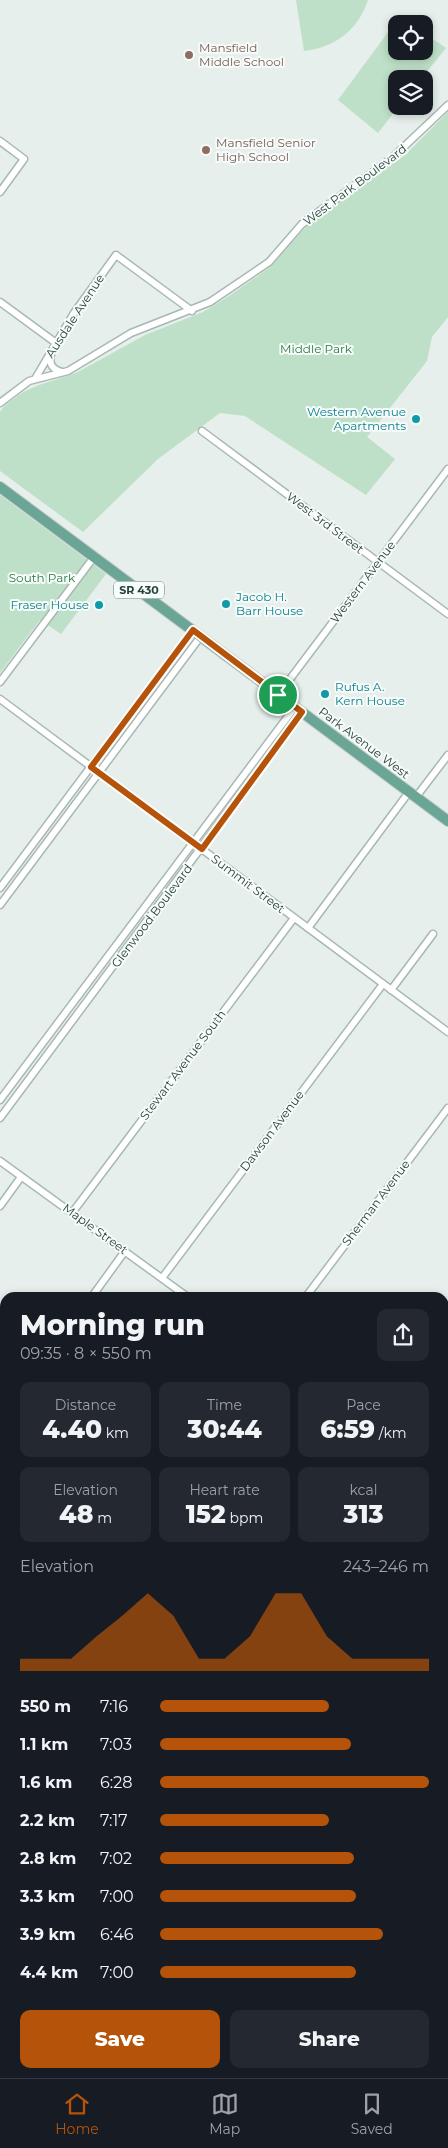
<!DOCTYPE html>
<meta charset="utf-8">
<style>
:root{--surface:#171b24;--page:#242831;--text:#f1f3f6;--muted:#9ea1a6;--line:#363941;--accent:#b45309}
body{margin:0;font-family:Montserrat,sans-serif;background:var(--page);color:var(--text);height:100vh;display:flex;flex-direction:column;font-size:19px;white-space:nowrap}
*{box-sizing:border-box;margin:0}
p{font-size:16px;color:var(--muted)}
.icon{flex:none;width:28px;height:28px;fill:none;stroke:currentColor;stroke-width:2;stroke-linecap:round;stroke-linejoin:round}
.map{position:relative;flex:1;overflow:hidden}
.drawer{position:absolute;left:0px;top:1292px;width:449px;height:786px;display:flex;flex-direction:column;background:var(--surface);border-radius:15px 15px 0 0;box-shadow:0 2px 8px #0003}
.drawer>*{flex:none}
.tools{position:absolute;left:388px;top:15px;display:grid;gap:10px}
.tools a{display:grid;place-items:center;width:45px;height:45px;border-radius:10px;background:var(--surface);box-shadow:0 2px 8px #0003;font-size:25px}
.pin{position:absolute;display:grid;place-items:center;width:42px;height:42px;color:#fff;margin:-21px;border:2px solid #fff;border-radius:50%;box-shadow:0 1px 5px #0007}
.round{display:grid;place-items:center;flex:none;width:52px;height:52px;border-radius:10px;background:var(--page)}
.head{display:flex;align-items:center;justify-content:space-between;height:85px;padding:0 20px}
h1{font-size:28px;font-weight:800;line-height:38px}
.stats{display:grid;grid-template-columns:repeat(3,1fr);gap:8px;height:85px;padding:5px 20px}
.stats div{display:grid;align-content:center;border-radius:10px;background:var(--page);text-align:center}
.stats b{font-size:25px;font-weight:800}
.stats small{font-size:14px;font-weight:400}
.stats p{font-size:14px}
.chart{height:140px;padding:10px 20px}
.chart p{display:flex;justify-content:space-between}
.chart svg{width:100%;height:90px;margin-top:5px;fill:var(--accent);opacity:.7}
.button{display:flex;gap:10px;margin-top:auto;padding:10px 20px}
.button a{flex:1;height:58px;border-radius:10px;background:var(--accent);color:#fff;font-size:20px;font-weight:800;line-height:58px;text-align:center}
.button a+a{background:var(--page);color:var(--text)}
ul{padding:0 20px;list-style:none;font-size:16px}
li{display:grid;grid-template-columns:80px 60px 1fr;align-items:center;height:38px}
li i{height:12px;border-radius:6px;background:var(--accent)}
.menu{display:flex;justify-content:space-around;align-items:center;height:70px;border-top:1px solid var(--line);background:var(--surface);font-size:14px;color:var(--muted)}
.menu a{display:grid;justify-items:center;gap:2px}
.menu .active{color:var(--accent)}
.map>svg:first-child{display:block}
.green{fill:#bfe0c8}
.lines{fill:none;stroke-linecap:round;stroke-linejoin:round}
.street-casing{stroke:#a8b8b2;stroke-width:9}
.secondary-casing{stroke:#a4bbb3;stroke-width:11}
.primary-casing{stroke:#c2cac8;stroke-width:12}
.street{stroke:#fff;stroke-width:6}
.secondary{stroke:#fff;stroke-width:9}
.primary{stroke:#6aa596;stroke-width:10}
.route-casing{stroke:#fff;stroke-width:10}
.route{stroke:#b45309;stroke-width:6}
.education-dot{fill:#8d6e63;stroke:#f7fbf9;stroke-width:2}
.culture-dot{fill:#0f9aa8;stroke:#f7fbf9;stroke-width:2}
.labels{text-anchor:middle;stroke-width:4;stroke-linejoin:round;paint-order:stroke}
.shield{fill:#f7fbf9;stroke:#637a73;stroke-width:1}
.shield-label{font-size:11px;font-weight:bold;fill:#24423a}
.education-label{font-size:12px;fill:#785e54;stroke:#f7fbf9;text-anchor:start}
.street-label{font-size:12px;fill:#24423a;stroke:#f7fbf9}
.park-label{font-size:12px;fill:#2d7a4b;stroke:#f7fbf9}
.culture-label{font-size:12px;fill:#0d838f;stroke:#f7fbf9;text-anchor:end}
</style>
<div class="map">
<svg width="448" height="2078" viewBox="0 0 448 2078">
<rect width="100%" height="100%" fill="#e6efeb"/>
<g class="green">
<path d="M296,0H368C358,30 336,47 304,51Z"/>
<path d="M400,16L411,24H396V51H424V33L446,48L421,79H396V106H399L378,133L338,100Z"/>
<path d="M448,112V317L432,337L427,361L367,437L395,459L366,495L245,416L220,413L158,459L83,532L0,471V412L4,406L23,392L39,385L76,373L145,335L203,312L229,296L269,268L306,227L405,155Z"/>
<path d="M0,495L106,574L61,634L40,620L0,673Z"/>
<path d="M289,2074H349L351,2077L289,2078Z"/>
</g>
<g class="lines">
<g class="street-casing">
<g id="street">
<path d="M0,141L24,159L0,192"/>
<path d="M0,302L56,343"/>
<path d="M51,354C49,365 52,369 62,372"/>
<path d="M35,379L74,313L116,255L192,311"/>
<path d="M0,403L29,381L68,371L131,333L210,302L269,262L302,224L392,158L448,105"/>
<path d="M202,431L448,614"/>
<path d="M0,682L94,557"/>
<path d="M278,695L448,469"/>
<path d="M0,699L448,1032"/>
<path d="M416,797L448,755"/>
<path d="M0,888L193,630"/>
<path d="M0,905L201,636"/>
<path d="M308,928L409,792"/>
<path d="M391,990L433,934"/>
<path d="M0,1100L295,707"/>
<path d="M0,1118L302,712"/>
<path d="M0,1161L189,1298"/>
<path d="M0,1206L21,1177"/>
<path d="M72,1213L294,918"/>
<path d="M162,1278L383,984"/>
<path d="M91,1298L125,1251"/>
<path d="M305,1298L448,1108"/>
<path d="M444,1351L448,1345"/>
<path d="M0,1422L5,1416"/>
<path d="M0,1438L5,1442"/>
<path d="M444,1541L448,1535"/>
<path d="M0,1653L5,1657"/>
<path d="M0,1801L5,1804"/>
<path d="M444,1904L448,1907"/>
<path d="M0,1956L5,1949"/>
<path d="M444,1962L448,1956"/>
<path d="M0,2036L5,2040"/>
<path d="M51,2074L56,2078"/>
<path d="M223,2078L226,2074"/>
</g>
</g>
<g class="secondary-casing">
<g id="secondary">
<path d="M444,1307L448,1308"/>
<path d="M0,1555L5,1551"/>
<path d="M444,1676L448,1679"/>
</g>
</g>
<g class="primary-casing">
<path id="primary" d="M0,487L448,821"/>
</g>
<use href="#street" class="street"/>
<use href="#secondary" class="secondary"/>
<use href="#primary" class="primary"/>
</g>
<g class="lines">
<g class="route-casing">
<path id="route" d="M193,630L302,712L202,849L91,767Z"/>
</g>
<use href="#route" class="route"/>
</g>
<g class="education-dot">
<circle cx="189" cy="55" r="5"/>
<circle cx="206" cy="150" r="5"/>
</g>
<g class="culture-dot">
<circle cx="416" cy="419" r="5"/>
<circle cx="226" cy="604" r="5"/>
<circle cx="99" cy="605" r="5"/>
<circle cx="325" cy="694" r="5"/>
</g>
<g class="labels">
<rect class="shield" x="114" y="581.5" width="50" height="17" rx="4"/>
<g class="shield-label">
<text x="139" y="594">SR 430</text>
</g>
<g class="education-label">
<text x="199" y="52">Mansfield<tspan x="199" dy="14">Middle School</tspan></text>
<text x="216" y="147">Mansfield Senior<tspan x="216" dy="14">High School</tspan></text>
</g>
<g class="street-label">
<text transform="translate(355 185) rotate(-37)" y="4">West Park Boulevard</text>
<text transform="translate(75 316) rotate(-57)" y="4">Ausdale Avenue</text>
<text transform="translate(325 523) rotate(37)" y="4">West 3rd Street</text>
<text transform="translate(363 582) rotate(-53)" y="4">Western Avenue</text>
<text transform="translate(364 743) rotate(37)" y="4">Park Avenue West</text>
<text transform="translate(248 884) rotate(37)" y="4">Summit Street</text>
<text transform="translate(152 916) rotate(-53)" y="4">Glenwood Boulevard</text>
<text transform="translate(183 1065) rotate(-53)" y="4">Stewart Avenue South</text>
<text transform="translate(272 1131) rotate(-53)" y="4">Dawson Avenue</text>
<text transform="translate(376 1203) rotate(-53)" y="4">Sherman Avenue</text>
<text transform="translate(95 1229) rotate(36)" y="4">Maple Street</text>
</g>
<g class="park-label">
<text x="316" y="353">Middle Park</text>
<text x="42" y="582">South Park</text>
</g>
<g class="culture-label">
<text x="406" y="416">Western Avenue<tspan x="406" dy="14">Apartments</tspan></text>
<text x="236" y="601" text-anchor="start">Jacob H.<tspan x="236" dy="14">Barr House</tspan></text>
<text x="89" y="609">Fraser House</text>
<text x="335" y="691" text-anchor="start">Rufus A.<tspan x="335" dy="14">Kern House</tspan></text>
</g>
</g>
</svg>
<div class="tools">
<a><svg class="icon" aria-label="locate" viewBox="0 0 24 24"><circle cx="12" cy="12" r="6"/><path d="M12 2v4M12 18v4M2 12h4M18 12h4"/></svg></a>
<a><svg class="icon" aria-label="layers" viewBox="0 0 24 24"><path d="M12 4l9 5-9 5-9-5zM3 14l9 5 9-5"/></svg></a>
</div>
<div class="pin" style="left:278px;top:695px;background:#1e9e55"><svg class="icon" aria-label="arrive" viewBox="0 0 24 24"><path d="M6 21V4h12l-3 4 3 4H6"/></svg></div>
<section class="drawer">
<div class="head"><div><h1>Morning run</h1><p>09:35 · 8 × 550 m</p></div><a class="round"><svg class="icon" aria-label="share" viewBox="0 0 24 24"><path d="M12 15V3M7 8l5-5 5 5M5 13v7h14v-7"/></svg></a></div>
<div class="stats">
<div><p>Distance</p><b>4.40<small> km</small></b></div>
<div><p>Time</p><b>30:44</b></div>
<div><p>Pace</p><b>6:59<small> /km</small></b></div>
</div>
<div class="stats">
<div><p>Elevation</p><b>48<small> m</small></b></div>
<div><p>Heart rate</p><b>152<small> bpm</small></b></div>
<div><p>kcal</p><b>313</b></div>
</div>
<div class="chart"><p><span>Elevation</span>243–246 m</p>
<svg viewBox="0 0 160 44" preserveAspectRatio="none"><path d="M0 44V38L10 38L20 38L30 27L40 17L50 6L60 17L70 38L80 38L90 27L100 6L110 6L120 27L130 38L140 38L150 38L160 38V44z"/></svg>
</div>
<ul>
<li><b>550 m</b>7:16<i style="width:63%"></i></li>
<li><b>1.1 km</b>7:03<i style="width:71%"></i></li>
<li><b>1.6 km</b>6:28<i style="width:100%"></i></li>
<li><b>2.2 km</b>7:17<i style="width:63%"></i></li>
<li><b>2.8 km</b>7:02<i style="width:72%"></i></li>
<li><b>3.3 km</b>7:00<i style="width:73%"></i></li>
<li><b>3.9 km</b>6:46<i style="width:83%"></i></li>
<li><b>4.4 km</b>7:00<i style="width:73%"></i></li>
</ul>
<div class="button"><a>Save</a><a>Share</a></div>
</section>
</div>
<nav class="menu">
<a class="active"><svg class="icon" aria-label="home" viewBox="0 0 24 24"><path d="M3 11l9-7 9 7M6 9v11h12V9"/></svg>Home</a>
<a><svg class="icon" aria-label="map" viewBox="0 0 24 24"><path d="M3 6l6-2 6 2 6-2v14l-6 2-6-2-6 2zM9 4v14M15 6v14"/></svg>Map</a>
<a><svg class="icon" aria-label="saved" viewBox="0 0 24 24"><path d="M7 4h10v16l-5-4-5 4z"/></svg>Saved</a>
</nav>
